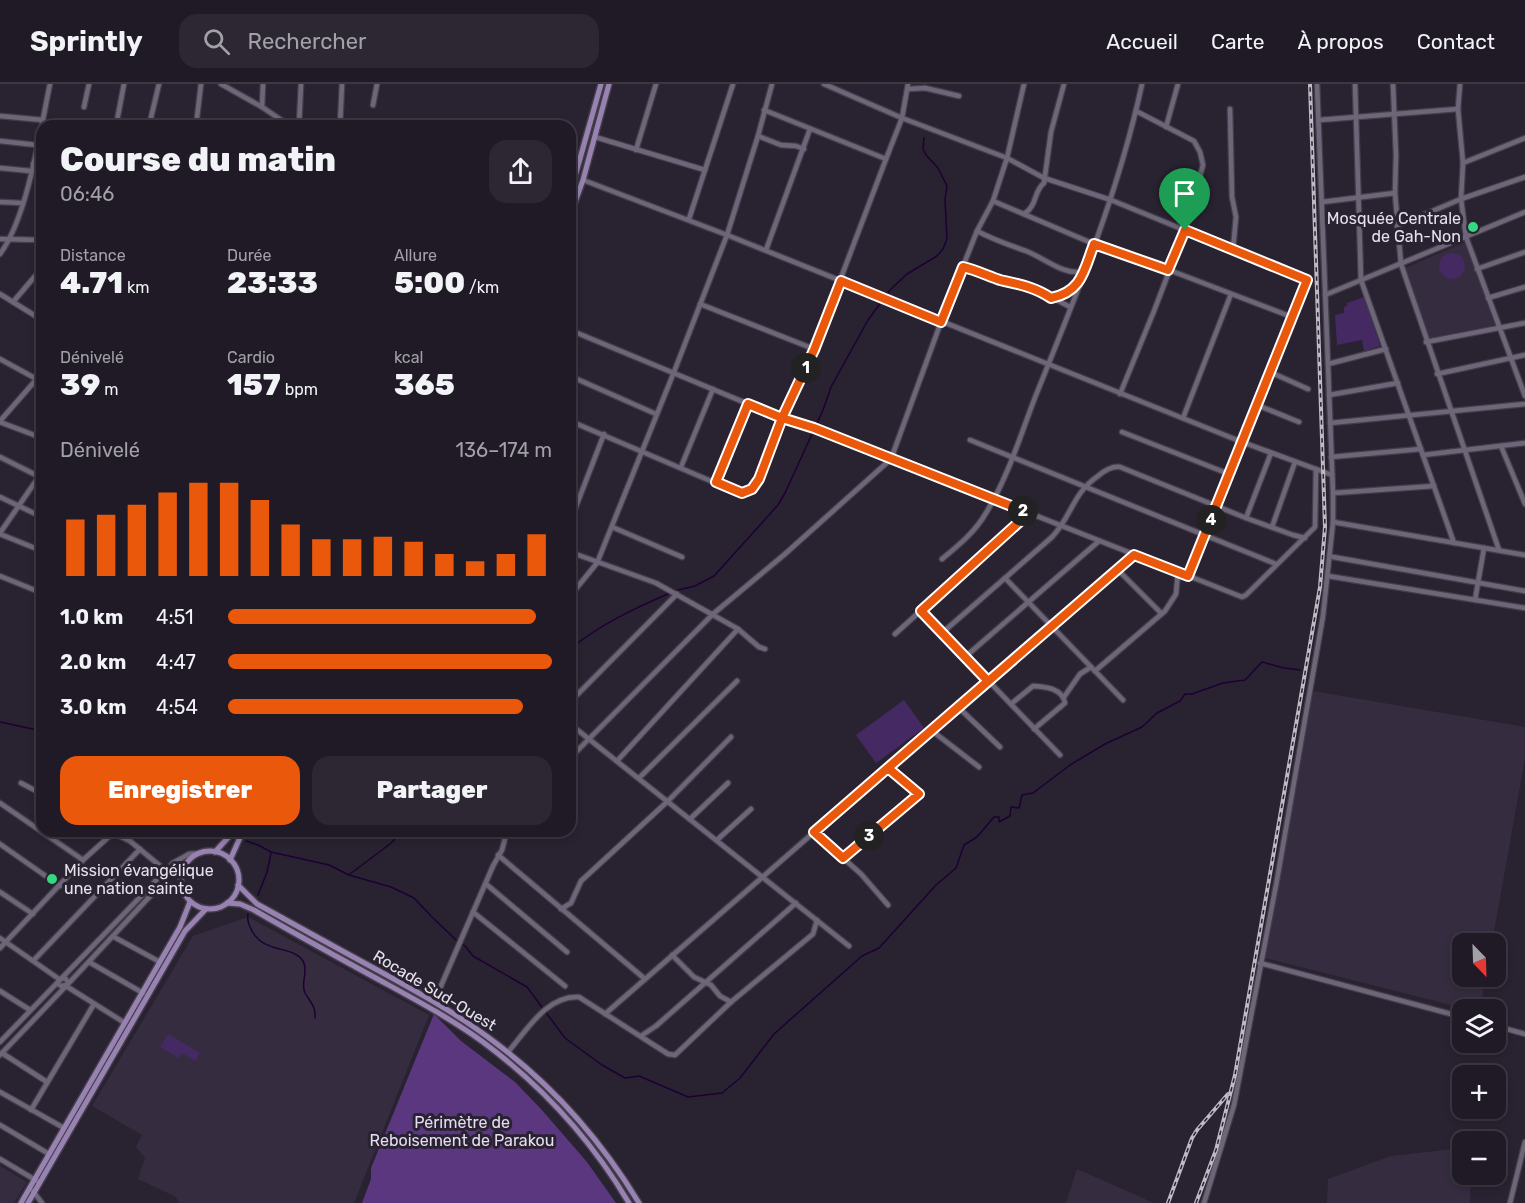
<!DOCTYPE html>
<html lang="fr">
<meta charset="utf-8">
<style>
:root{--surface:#1f1a25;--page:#2c2732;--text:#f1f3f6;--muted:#a1a1a7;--line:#3c3842;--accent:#ea580c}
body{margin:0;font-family:Rubik,sans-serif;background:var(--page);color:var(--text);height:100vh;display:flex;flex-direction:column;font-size:22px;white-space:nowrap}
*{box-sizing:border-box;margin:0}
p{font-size:20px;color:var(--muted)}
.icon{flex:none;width:33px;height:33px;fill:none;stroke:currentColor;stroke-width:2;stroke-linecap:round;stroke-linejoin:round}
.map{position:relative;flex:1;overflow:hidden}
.sheet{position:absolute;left:36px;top:36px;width:540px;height:717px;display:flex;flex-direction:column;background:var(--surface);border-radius:18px;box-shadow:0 3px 9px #0003,0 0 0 2px var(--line)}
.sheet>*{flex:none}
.needle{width:39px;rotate:157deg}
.tools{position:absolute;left:1452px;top:849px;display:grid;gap:12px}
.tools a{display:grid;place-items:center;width:54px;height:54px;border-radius:12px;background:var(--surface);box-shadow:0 3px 9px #0003,0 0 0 2px var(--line);font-size:30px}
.pin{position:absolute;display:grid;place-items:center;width:51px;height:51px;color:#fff;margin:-62px -26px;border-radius:50% 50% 50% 0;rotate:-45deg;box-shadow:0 0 6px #0007}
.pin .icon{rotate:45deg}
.km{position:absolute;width:30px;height:30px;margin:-15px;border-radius:50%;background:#222;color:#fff;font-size:16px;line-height:30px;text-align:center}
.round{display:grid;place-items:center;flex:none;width:63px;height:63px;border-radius:18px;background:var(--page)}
.headline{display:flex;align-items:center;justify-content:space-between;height:102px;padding:0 24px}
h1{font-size:33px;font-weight:800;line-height:45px}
.figures{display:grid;grid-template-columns:repeat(3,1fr);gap:9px;height:102px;padding:6px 24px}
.figures div{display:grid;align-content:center}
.figures b{font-size:30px;font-weight:800}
.figures small{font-size:16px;font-weight:400}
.figures p{font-size:16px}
.chart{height:168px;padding:12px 24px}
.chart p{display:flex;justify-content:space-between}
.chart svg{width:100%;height:108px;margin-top:6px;stroke:var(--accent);stroke-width:6}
.cta{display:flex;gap:12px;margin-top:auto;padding:12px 24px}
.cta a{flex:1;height:69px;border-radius:18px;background:var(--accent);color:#fff;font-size:24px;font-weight:800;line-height:69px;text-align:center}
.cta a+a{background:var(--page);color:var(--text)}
ul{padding:0 24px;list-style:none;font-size:20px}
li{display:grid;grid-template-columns:96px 72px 1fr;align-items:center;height:45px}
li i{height:15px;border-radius:8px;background:var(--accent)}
header{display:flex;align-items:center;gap:36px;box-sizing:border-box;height:84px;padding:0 30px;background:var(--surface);border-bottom:2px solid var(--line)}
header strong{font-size:28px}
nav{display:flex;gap:33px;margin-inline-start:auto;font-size:21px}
.search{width:420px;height:54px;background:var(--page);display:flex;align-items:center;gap:15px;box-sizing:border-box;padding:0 21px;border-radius:18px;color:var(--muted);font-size:22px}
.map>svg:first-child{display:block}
.built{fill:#352c40}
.green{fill:#452962}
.forest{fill:#5a377e}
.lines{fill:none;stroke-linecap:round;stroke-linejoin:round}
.stream{stroke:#1d0134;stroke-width:1.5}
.minor-casing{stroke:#443e4b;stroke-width:7}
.major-casing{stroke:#443e4b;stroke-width:8}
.minor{stroke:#6d6678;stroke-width:4.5}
.major{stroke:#9882b2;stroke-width:5}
.rail-casing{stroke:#bebac5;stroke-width:4}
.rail{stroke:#292231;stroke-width:1.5;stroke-dasharray:4.5;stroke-linecap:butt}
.route-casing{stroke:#fff;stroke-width:12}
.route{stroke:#ea580c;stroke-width:8}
.poi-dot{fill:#34d881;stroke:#292231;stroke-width:2}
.labels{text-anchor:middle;stroke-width:6;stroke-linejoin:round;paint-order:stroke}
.poi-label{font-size:16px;fill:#e5e1eb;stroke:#292231;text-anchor:end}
.street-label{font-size:16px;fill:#e5e1eb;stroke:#292231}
.park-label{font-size:16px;fill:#e5dcf1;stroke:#292231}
</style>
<header>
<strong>Sprintly</strong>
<div class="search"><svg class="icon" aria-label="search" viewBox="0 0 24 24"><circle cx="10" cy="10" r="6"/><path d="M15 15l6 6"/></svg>Rechercher</div>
<nav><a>Accueil</a><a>Carte</a><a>À propos</a><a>Contact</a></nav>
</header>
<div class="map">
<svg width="1525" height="1119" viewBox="0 0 1525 1119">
<rect width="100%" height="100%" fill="#292231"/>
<g class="built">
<path d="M1465,158L1495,241L1428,254L1405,184Z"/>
<path d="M1313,607L1525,643V674L1492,859L1462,860V892L1486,893L1480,925H1467L1265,874Z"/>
<path d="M248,833L429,931L354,1119H179L176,1113L138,1095L145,1074L136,1063L142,1051L92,1022L193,852Z"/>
<path d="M1462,1064V1090L1471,1091L1470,1119H1327L1328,1095L1391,1072Z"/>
<path d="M0,1082L27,1098L14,1119H0Z"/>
<path d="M1077,1085L1154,1119H1066Z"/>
</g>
<g class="green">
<circle cx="1452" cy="182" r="13"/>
<path d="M1364,213L1380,262L1364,267L1362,256L1337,261L1335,231L1344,229V223L1347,222V219Z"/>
<path d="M904,616L924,644L876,679L856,651Z"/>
<path d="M168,950L200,969L195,977L182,969L179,974L160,963Z"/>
</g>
<path class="forest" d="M434,930L461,957L515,998L541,1025L587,1078L616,1119H362L371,1095V1084Z"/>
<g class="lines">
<g class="stream">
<path d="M674,507L695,502L714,492L778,421L785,409L823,326L831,303L868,236L890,206L907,190L937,172L943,165L947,155L945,115L947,102L938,84L926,71L923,65L924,54"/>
<path d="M570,565C601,540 633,525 670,509"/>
<path d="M0,638L42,647"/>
<path d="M246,757L258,761L271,768L329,781L349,791L391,803L414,814L431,832L456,856L465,862L473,872L527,903L565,954L602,981L625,994L639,992L688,1013L722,1009L740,994L774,950L862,872L879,864L936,801L956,784L964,761L977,753L994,733H999V738L1010,732L1011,723L1019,724L1022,711L1033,709L1070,681L1105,660L1142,643L1157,629L1180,617L1185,610H1192L1223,599L1245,596L1262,578L1284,584L1300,586"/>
<path d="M350,790L390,760L403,747"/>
<path d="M258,811L267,788L271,769"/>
<path d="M248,830C247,837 249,841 252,847C264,870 293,861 303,877C309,887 300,899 305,909C310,918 316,922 315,934"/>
</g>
<g class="minor-casing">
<g id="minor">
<path d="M221,0L262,23L290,42"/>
<path d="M824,0L902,34L1007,74L1044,94L1111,116L1307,196L1188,492"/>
<path d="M1355,0L1361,196L1454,459"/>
<path d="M1393,0L1396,71L1395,109L1401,180L1499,466"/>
<path d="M1460,0L1458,25L1463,79L1461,115L1466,153L1525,312"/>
<path d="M908,5L925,4L959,12"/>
<path d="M373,21L377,0"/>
<path d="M84,23L89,0"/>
<path d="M262,23L263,0"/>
<path d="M1230,25L1232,113L1236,133L1233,165"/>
<path d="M764,26L886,75L902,34L908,0"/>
<path d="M0,32L43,36"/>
<path d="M1319,36L1458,25"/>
<path d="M116,42L124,0"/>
<path d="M149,42L159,0"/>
<path d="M196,42L201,0"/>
<path d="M299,42L301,0"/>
<path d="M340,42L342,0"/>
<path d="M1166,43L1178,0"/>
<path d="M758,52L781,61L796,62L804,65"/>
<path d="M595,53L705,86"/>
<path d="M0,57L37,61"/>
<path d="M636,66L656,0"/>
<path d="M1463,79L1525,54"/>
<path d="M33,80L42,81"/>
<path d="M0,84L31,87"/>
<path d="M583,96L727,151L1242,358L1332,391"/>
<path d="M993,117L1094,160L1169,186L1292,233"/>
<path d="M0,118L22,119"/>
<path d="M1322,118L1395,109"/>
<path d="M1024,130C1038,121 1033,108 1044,99L1051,48L1064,0"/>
<path d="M689,135L733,0"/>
<path d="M1397,142L1461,115L1525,93"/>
<path d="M977,147C994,156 1009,161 1026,167C1043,173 1065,193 1084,187"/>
<path d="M0,155L42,156"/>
<path d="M766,166L810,45"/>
<path d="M0,170C28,132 40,47 50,0"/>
<path d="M963,183L998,195L1017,199L1042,208L1070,223"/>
<path d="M1477,185L1525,168"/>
<path d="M0,210L42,236"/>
<path d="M1325,211L1525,128"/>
<path d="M1051,214L1059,213L1079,199"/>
<path d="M1488,214L1525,203"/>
<path d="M13,218L42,184"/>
<path d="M700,220L814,265"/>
<path d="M570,246L782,334L814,344L1242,513L1246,511L1315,443L1316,385"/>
<path d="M1426,258L1525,239"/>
<path d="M0,275L42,298"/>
<path d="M1328,280L1386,265"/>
<path d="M1270,288L1308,305"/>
<path d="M1437,290L1525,271"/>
<path d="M570,292L656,330"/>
<path d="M1120,310L1154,227L1185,146L1203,81L1200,68L1194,57L1136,27"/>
<path d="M1329,311L1398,299"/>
<path d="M1257,321L1299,338"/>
<path d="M1183,334L1231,210"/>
<path d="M0,337L42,289"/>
<path d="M570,337L739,409L745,408L752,405L759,395L782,334L814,265L886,75"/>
<path d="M0,338L42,354"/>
<path d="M1330,339L1525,320"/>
<path d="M1122,348L1229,390"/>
<path d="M970,356L1276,480"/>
<path d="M1501,362L1525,420"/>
<path d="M1423,371L1525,359"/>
<path d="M0,373L42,394"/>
<path d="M1331,373L1421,365"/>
<path d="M681,383L713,305"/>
<path d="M716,398L748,319"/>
<path d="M1333,409L1434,402"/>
<path d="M0,413L42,433"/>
<path d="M1246,434L1271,369"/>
<path d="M570,438L604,350"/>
<path d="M1333,438L1525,471"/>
<path d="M612,443L682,473"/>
<path d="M1272,443L1295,378"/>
<path d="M0,449L42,388"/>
<path d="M0,450L42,467"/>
<path d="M570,468L656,499L738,545L759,563L765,565"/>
<path d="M1333,473L1525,507"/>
<path d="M942,475C959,461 975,448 986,429C1009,391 1020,352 1036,311C1077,210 1119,107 1142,0"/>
<path d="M1117,485L1161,529"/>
<path d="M0,492L42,509"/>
<path d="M1328,492L1525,524"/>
<path d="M1005,494L1123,616"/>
<path d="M570,512L597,479L674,288L727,151L758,52L772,0"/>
<path d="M1475,516L1484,464"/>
<path d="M921,527L1060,671"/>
<path d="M942,549L1052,453C1072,432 1072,410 1098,392C1104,387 1112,382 1120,383L1246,434L1293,451L1305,454"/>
<path d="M895,550L1029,429"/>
<path d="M965,573L1099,457"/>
<path d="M1095,587L1165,527L1176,510L1178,488"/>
<path d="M1064,613L1080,590L1091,583"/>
<path d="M570,618L677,510"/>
<path d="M1011,620L1033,602C1046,603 1062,604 1065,619L1034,645"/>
<path d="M958,623L1000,663"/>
<path d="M570,640L849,862"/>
<path d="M931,646L979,683"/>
<path d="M570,674L713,530L785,470L891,375L941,238L977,147L993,117L1007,74L1024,0"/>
<path d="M617,677L738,545"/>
<path d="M639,694L737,597"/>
<path d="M21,699L42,710"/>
<path d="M0,719L83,776"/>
<path d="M690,735L728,699"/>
<path d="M100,747L110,751"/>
<path d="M814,748L861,790L888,821"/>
<path d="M717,756L751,725"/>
<path d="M0,760L60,802"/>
<path d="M498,771L645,895"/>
<path d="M843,774L919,710L888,684"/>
<path d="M486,800L567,868"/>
<path d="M0,808L33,830"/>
<path d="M561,825L571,819L581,797L668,717L731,653"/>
<path d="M473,828L565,902"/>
<path d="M114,853L160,878"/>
<path d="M0,854L59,895L65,894L68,898L67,901L61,902L58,900L59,895"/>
<path d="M0,864L83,776L113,749L130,757L165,786"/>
<path d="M672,871L694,893L711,901L720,912L731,918"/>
<path d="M34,876L140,765"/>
<path d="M89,878L143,909"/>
<path d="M1260,879L1462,933"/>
<path d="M67,901L153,809C165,802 172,803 184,810"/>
<path d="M0,907L30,926"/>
<path d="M434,918L493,782L502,766L507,747"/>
<path d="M605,930L1134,470"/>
<path d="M1496,942L1525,950"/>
<path d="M641,952L656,942L796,819"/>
<path d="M0,958L173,779L189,770L201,769"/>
<path d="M508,968C527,946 547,911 579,913L668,970L675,971L731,918L813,850L817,836"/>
<path d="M2,969L47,998"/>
<path d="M0,971L66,902L125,939"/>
<path d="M0,1008L64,1044"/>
<path d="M31,1026L94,920"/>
<path d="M0,1041L49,1070"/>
<path d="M0,1075L37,1097"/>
<path d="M33,1107L42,1119"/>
<path d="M1204,1119L1234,1021L1277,796L1323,532L1333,438V409L1317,0"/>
<path d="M1510,1119L1525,1058"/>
</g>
</g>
<g class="major-casing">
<g id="major">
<path d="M570,110L601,0"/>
<path d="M570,132L583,96L609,0"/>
<circle cx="210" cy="796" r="29"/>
<path d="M215,768L234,747"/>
<path d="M230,776L243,747"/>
<path d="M238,801L257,820C299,843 340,866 381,888C421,910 461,932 497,960C554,1003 602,1058 639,1119"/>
<path d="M227,819L240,820L254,826C297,851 341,875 385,899C418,917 453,936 483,958C541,1001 592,1057 629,1119"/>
<path d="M21,1119L180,843L190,818"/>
<path d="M28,1119L185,847L206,825"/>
</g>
</g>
<use href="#minor" class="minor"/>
<use href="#major" class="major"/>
<g class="rail-casing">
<g id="rail">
<path d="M1168,1119L1192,1054L1197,1046L1228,1010"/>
<path d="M1196,1119L1216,1066L1235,991L1320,503L1325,443L1310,0"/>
</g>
</g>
<use href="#rail" class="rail"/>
</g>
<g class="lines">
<g class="route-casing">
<path id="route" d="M1185,146L1168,186L1094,160C1084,186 1082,208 1051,214C1035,203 1018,200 1000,196C988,192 976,186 963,183L941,238L841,197L814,266L782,334L759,395L752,405L742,409L716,398L748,320L782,334L814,344L1029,429L921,527L988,597L814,748L843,774L919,710L888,684L1134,471L1188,492L1307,196L1185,146"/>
</g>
<use href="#route" class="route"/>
</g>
<g class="poi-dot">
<circle cx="1473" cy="143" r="6"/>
<circle cx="52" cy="795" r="6"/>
</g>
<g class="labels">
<g class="poi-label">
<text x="1461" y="140">Mosquée Centrale<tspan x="1461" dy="18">de Gah-Non</tspan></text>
<text x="64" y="792" text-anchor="start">Mission évangélique<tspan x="64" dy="18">une nation sainte</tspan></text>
</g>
<g class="street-label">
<text transform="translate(435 906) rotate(31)" y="6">Rocade Sud-Ouest</text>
</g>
<g class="park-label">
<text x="462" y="1044">Périmètre de<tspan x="462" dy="18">Reboisement de Parakou</tspan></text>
</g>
</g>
</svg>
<div class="tools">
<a><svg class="needle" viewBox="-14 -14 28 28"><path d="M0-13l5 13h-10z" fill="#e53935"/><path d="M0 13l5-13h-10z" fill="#a1a1a7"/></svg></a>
<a><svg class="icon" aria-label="layers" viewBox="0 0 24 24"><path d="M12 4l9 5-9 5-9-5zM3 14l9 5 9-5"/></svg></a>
<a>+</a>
<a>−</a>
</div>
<div class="pin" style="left:1185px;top:146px;background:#1e9e55"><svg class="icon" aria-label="arrive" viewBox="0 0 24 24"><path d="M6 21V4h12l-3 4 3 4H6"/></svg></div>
<b class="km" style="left:806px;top:284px">1</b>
<b class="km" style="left:1023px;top:427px">2</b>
<b class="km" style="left:869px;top:752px">3</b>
<b class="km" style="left:1211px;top:436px">4</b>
<section class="sheet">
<div class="headline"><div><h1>Course du matin</h1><p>06:46</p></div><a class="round"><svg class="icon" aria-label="share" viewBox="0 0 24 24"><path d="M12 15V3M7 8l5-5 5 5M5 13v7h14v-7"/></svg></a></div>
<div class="figures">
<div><p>Distance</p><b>4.71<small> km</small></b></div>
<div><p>Durée</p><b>23:33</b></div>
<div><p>Allure</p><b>5:00<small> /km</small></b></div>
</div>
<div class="figures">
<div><p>Dénivelé</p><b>39<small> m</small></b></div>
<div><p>Cardio</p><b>157<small> bpm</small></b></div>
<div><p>kcal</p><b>365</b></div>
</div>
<div class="chart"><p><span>Dénivelé</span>136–174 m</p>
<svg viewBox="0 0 160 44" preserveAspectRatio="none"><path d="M5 44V21M15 44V19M25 44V15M35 44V10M45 44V6M55 44V6M65 44V13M75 44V23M85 44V29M95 44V29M105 44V28M115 44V30M125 44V35M135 44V38M145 44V35M155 44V27"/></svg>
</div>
<ul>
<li><b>1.0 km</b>4:51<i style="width:95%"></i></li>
<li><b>2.0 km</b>4:47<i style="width:100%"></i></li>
<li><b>3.0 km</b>4:54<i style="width:91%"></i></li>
</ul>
<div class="cta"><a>Enregistrer</a><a>Partager</a></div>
</section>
</div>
